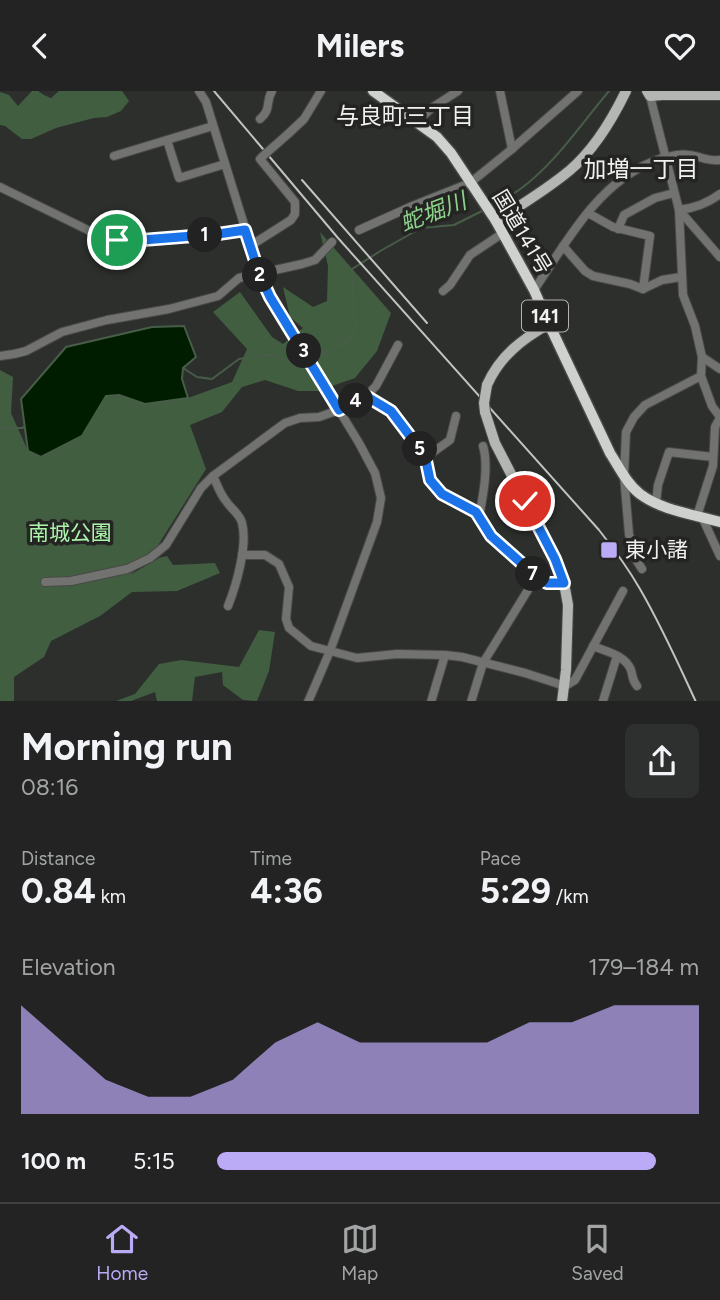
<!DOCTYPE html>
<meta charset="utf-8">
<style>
:root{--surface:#222322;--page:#2e2f2f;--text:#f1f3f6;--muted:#a2a4a5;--line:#3f4040;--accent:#bbaaf6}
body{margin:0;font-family:Figtree,"Noto Sans JP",sans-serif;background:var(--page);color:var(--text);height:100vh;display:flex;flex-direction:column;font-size:26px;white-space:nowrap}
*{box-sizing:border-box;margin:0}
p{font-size:23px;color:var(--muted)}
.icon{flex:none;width:38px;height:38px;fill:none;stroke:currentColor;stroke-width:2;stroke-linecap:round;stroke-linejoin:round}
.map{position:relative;height:610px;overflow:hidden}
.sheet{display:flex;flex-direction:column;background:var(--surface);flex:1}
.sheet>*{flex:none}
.pin{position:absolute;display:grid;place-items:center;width:60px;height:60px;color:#fff;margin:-30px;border:4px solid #fff;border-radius:50%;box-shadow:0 2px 7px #0007}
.km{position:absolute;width:35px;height:35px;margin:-18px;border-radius:50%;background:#222;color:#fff;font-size:19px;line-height:35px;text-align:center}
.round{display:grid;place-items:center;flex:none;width:74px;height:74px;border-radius:10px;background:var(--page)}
.overview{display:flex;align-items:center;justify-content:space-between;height:119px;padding:0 21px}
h1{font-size:38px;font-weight:700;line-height:52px}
.stats{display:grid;grid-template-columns:repeat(3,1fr);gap:10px;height:119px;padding:7px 21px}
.stats div{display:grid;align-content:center}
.stats b{font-size:35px;font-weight:700}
.stats small{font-size:19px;font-weight:400}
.stats p{font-size:19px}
.chart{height:196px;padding:14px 21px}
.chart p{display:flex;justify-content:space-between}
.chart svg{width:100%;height:126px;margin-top:7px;fill:var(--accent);opacity:.7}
ul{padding:0 21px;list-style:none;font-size:23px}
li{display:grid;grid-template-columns:112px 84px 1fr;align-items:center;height:52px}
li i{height:18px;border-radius:9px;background:var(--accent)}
header{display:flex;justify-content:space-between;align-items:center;height:91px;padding:0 21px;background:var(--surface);font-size:32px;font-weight:700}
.tabs{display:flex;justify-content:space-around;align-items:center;height:98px;border-top:2px solid var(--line);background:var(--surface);font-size:19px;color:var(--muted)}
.tabs a{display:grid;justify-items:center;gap:4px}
.tabs .current{color:var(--accent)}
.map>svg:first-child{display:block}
.green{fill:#415e41}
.water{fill:#001d00;stroke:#485d48;stroke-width:2}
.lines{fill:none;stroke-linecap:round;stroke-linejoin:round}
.stream{stroke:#485d48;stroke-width:2}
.minor-casing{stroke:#484a48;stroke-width:10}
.major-casing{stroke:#484a48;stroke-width:12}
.highway-casing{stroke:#484a48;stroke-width:13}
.minor{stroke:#727271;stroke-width:8}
.major{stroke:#b4b6b4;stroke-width:10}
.highway{stroke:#ced1ce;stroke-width:10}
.rail{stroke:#c1c2c1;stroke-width:2}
.minor-bridge-casing{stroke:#484a48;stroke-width:10;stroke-linecap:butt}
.major-bridge-casing{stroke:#484a48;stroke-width:12;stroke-linecap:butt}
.minor-bridge{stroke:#727271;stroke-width:8}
.major-bridge{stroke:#b4b6b4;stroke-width:10}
.route-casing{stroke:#fff;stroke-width:14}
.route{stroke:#1a73e8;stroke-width:9}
.poi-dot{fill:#bbaaf6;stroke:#242523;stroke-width:2.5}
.labels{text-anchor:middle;stroke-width:7;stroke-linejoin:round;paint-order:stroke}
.shield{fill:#242523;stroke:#b3b4b2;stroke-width:2}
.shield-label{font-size:19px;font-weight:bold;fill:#f0f1f0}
.street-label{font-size:21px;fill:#f0f1f0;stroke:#242523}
.park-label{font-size:21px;fill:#adf4ab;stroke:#242523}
.poi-label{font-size:21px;fill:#f0f1f0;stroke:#242523;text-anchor:start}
.neighbourhood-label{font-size:23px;fill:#f0f1f0;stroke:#242523}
.water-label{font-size:23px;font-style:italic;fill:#8dd28b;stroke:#242523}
</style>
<header><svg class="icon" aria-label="back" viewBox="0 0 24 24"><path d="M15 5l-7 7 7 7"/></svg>Milers<svg class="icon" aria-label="heart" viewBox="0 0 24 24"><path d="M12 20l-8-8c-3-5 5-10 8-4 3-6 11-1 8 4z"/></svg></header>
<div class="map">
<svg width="720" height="611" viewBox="0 0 720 611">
<rect width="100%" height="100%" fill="#2d2f2d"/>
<g class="green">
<path d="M32,0H38L44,4L51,7L59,0H122L129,10L121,20L107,26L94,27L56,37L31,48H22L5,35L0,34V1L9,4L18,15Z"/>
<path d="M320,141L391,222L377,260L355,287L318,300H298L265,289L242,296L222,321L190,334L206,378L150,467L130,484L159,467L167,465L173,474L215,472L220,482L177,500L132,501L100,525L51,550L44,566L14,586V611L0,610V279L13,286L11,322L28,360L41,366L82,345L106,305L119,304L146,313L188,307L232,291L247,258L213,221L240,201L272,246L283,253L303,237L290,226L283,196L313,216L327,210L328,175Z"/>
<path d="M259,539L275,541L269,580L257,610L243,609L223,594L222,581L195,586L192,610H157L155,601L131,610H116L135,603L159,573L181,569L239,576Z"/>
</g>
<path class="water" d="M184,235L196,266L183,277L182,288L188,307L145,313L119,304L106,305L82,345L41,366L28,360L21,308L66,256L152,236Z"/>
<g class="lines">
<g class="stream">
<path d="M490,115C500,109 511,105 519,99C555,73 581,33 609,0"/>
<path d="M313,269L336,255L348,251L352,246L355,240L352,178L382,159L421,137L454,134L482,120"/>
<path d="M183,277L197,286L212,288L239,268L261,264H271L301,274L305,273"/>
<path d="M0,337H22L24,336"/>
</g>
<g class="minor-casing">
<g id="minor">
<path d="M199,0L206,11L259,182L270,206L359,352L375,382L381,407L377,431L330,560L308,611"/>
<path d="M500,0L512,58"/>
<path d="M650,5L679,119L683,204L695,235L702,266L701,285L712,315L720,326"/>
<path d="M260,28C272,18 265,11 272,0"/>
<path d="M416,31L433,16L458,0"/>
<path d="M288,43L304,28L321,0"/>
<path d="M167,49L179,87L225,73"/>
<path d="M114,65L213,35"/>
<path d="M0,96L96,143L117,149L130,150L218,143L245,139"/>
<path d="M679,119L720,166"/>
<path d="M679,119C695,117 707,113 720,103"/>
<path d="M618,138L624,124L655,107L674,102"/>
<path d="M359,139L410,116L470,92L512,58L578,0"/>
<path d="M250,155L291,129L295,123V111L260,68L263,65"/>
<path d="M563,155L585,180L593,185L630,193L643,198L650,145L613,136L588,122"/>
<path d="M643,198L662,189L681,186"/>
<path d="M534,199C566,152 597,93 652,71C657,69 662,67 667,66C674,64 682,63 689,64C700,65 709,71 720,69"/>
<path d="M443,200L450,194L470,164L503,142"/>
<path d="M0,265L14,263L26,260L62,241L107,229L169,218L218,205L239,187L302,173L315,169L332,151"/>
<path d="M702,266L720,278"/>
<path d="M366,305L391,320L425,365L430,389L442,403L476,421L490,445L503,458L536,486L547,492H564"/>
<path d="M425,367L450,349L456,325"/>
<path d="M213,385C217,393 220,403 226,410C231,418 240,423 242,432C248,454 236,495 228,515"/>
<path d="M656,412L658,394L669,361L713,366"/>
<path d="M697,425L713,375L715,336L720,327"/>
<path d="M479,426C483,405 489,375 483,355"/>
<path d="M702,426L720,465"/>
<path d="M242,464H265L279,473L289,496L286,528L289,537L311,555L357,567L397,563L445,564L462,566L525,582L565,595L575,589L623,500"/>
<path d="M642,478L635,467L629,443L624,385L626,341L634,326L645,314L701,285"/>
<path d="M45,491L71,490L127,478L150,467L166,454L201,397L213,385L285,332L300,327L319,326L339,319L366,305L376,295L398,254"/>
<path d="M593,555C607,561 625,564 631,579C633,586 632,589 637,595"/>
<path d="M603,610L617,565"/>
<path d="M431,611L445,564"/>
<path d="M471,611L483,572L536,486"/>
</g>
</g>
<g class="major-casing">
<g id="major">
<path d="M647,0L650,5L662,4H720"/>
<path d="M496,130C521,114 546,99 569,80C594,59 612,29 626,0"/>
<path d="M487,294C500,265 522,248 549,233"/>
<path d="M485,321L495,352L555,468L564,492L568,514L566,579L562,611"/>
</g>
</g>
<g class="highway-casing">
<path id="highway" d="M373,0L437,46L451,62L496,130L534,199L549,233L610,362C619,376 627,393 640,403C663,420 693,423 720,431"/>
</g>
<use href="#minor" class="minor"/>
<use href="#major" class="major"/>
<use href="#highway" class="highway"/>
<g class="rail">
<path d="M214,0L338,147L599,439C614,458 628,477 640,498C661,534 678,572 696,611"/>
<path d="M302,89L427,232"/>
</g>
<g class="minor-bridge-casing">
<path id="minor-bridge" d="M263,65L288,43"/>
</g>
<g class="major-bridge-casing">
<path id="major-bridge" d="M485,321L484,312L487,294"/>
</g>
<use href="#minor-bridge" class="minor-bridge"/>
<use href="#major-bridge" class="major-bridge"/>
</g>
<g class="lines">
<g class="route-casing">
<path id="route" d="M117,149L130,150L218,143L245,139L259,182L270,206L339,319L366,305L391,320L425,365L430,389L442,403L476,421L491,445L537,486L547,492H564L555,468L525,410"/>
</g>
<use href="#route" class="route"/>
</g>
<rect class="poi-dot" x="600" y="450" width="18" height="18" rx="3.5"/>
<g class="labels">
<rect class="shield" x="522" y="209.5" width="46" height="31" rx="5"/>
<g class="shield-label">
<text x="545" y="232">141</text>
</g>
<g class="street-label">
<text transform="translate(522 141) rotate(59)" y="7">国道141号</text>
</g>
<g class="park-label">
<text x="70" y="449">南城公園</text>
</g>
<g class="poi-label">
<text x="625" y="466">東小諸</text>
</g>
<g class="neighbourhood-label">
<text x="405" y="33">与良町三丁目</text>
<text x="641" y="86">加増一丁目</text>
</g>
<g class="water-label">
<text transform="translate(433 121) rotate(-21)" y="8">蛇堀川</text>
</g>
</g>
</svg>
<div class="pin" style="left:117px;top:149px;background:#1e9e55"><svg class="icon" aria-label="arrive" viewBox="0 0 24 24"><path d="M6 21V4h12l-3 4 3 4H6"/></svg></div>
<div class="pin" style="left:525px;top:410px;background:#d93025"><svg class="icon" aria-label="check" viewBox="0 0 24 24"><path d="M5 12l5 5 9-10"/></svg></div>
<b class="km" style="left:205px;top:144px">1</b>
<b class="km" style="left:260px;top:184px">2</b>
<b class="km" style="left:304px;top:260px">3</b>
<b class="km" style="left:356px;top:310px">4</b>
<b class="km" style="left:420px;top:358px">5</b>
<b class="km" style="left:533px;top:483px">7</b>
</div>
<section class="sheet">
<div class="overview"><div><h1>Morning run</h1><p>08:16</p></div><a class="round"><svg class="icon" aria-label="share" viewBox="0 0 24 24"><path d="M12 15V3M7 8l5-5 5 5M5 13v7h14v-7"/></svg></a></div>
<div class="stats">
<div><p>Distance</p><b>0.84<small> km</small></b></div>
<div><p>Time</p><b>4:36</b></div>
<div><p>Pace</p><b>5:29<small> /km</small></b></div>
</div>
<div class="chart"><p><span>Elevation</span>179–184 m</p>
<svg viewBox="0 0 160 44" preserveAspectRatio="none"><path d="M0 44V6L10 19L20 32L30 38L40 38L50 32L60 19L70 12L80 19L90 19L100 19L110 19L120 12L130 12L140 6L150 6L160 6V44z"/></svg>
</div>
<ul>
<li><b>100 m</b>5:15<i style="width:91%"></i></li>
</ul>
</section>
<nav class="tabs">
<a class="current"><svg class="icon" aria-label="home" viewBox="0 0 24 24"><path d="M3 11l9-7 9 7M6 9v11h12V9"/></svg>Home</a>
<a><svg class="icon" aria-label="map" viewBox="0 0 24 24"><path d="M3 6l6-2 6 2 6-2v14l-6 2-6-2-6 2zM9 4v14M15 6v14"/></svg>Map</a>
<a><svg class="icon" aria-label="saved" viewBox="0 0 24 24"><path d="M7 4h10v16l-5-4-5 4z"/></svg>Saved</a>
</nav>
